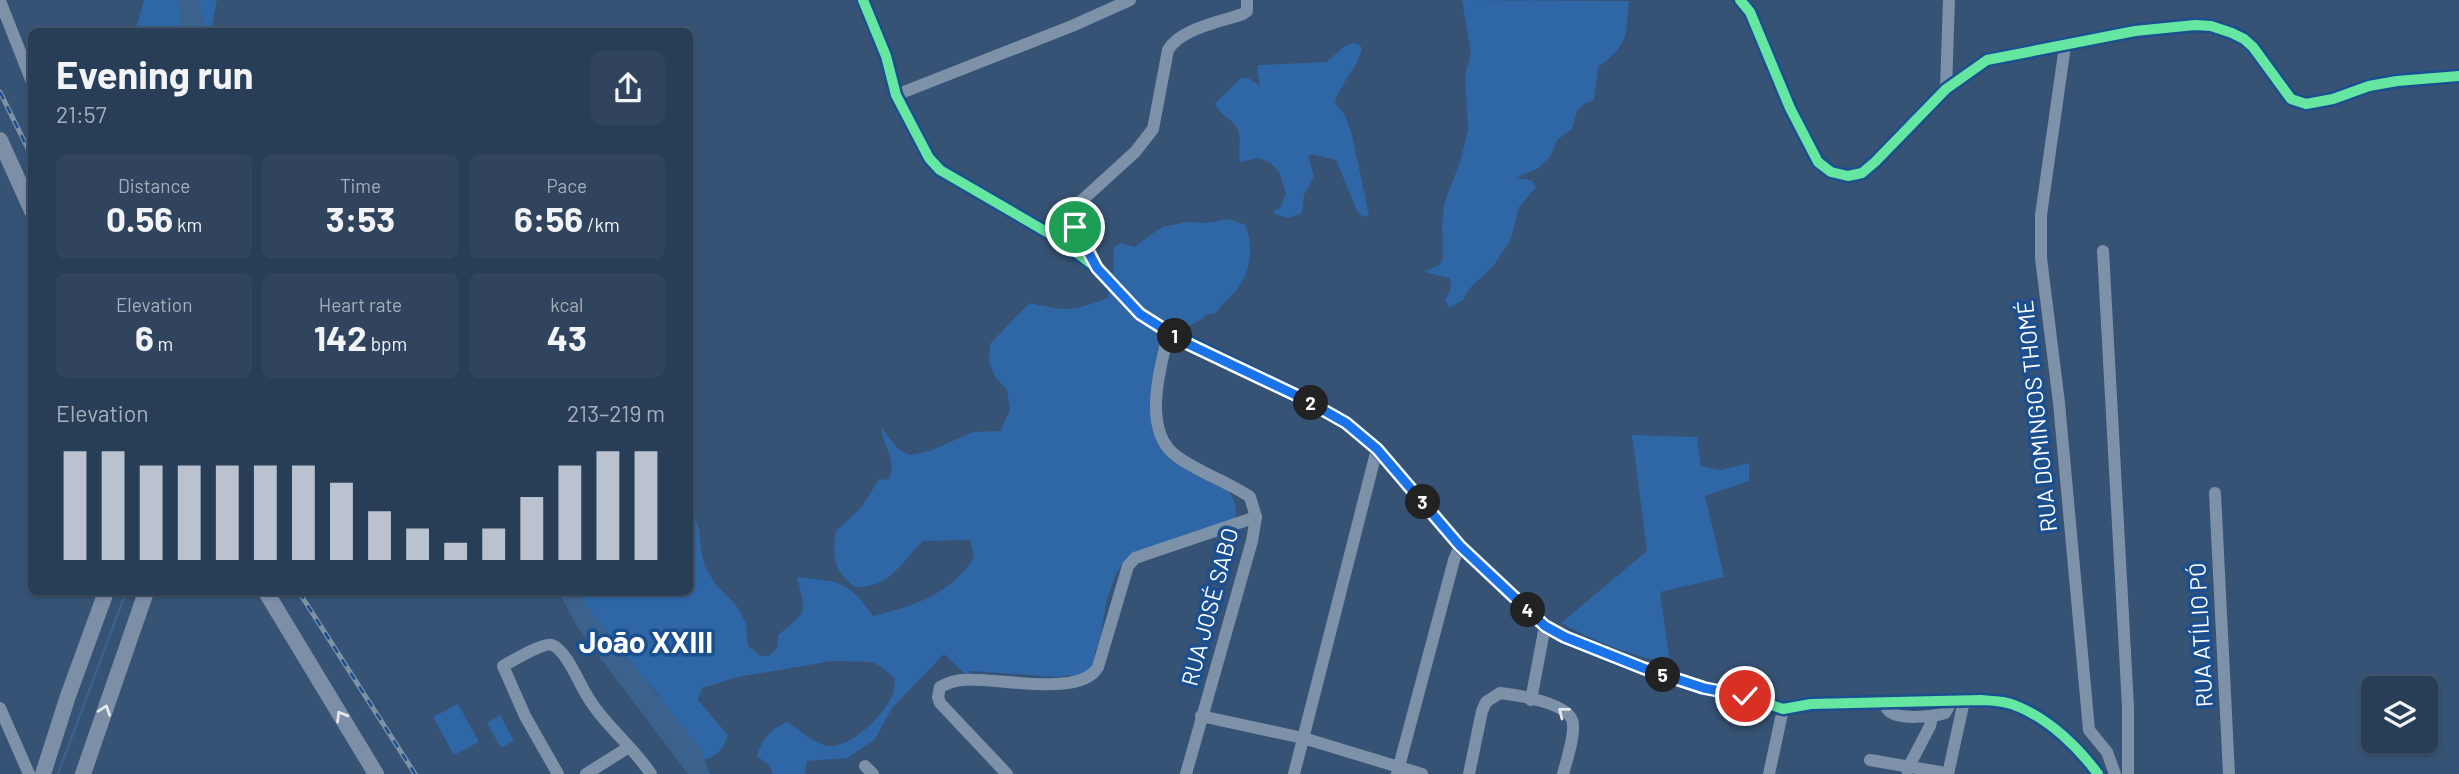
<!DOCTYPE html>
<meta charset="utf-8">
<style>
:root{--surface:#283e57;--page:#30455d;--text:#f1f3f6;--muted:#a5aeba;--line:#44576d;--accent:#b9c2ce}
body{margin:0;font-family:Barlow,sans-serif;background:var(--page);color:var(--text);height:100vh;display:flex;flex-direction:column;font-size:26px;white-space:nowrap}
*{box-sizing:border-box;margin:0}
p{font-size:23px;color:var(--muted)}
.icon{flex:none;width:38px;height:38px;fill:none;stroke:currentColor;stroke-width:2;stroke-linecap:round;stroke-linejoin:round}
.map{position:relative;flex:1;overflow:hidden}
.drawer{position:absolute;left:28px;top:28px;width:665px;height:567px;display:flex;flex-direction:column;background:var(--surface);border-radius:10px;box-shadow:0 2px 5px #0004,0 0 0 2px var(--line)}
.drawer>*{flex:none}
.tools{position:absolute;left:2361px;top:676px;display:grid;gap:14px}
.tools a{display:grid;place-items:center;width:77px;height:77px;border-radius:10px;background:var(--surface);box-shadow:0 2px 5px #0004,0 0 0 2px var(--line);font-size:35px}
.pin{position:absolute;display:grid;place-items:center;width:60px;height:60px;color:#fff;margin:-30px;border:4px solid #fff;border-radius:50%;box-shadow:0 2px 7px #0007}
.km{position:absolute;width:35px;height:35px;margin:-18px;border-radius:50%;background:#222;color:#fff;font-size:19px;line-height:35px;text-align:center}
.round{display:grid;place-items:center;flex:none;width:74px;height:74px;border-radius:10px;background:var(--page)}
.overview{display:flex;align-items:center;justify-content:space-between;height:119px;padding:0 28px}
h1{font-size:38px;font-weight:700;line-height:52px}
.figures{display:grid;grid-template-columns:repeat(3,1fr);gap:10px;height:119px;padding:7px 28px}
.figures div{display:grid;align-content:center;border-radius:10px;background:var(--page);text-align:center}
.figures b{font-size:35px;font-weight:700}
.figures small{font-size:19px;font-weight:400}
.figures p{font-size:19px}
.chart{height:196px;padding:14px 28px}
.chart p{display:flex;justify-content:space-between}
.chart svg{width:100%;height:126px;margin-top:7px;stroke:var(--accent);stroke-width:6}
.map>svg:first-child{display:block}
.green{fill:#2f66a5}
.water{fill:#3b618d}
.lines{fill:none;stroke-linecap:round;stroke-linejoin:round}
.stream{stroke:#3b618d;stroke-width:2.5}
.minor{stroke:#7d92a8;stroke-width:12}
.major{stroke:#7d8ea7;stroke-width:16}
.rail-casing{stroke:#7e92a7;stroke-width:5}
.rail{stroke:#1b4f8f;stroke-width:2.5;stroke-dasharray:8;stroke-linecap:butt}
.cycleway-casing{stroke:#1b4f8f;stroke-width:15}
.cycleway{stroke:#66e7a1;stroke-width:10}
.oneway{stroke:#e5e8ed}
.oneway2{stroke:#e5e9ee}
.route-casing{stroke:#fff;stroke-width:14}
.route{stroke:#1a73e8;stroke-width:9}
.labels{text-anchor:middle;stroke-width:7;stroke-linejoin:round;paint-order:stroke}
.street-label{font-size:23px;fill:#fff;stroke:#1b4f8f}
.district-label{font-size:30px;font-weight:bold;fill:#fff;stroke:#1b4f8f}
</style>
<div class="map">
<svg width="2459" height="774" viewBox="0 0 2459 774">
<rect width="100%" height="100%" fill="#365274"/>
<g class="green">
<path d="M144,0H217L211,31L135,32Z"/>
<path d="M1462,0L1629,1C1625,39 1630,43 1598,67L1594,100L1584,104L1577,111L1572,129L1557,140L1550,157L1537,169L1515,178L1531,180L1536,187L1519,207L1511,239L1494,265L1469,289L1463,300L1449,308L1445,300L1451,288L1450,278L1424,272L1439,265L1443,259L1442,225L1444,204L1461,159L1468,129L1465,76L1471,53Z"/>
<path d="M1353,43L1359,44L1362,48C1358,68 1340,83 1335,103L1345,115L1351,131L1369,215L1363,217L1357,211L1336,160L1311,154L1308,157L1314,176L1304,195L1302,213L1289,218L1274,214V211L1280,208L1286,193L1279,172L1271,163L1259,158L1240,162C1237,151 1243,139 1237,128C1231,117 1219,116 1215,103L1242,77L1250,79L1260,86L1257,69L1259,65L1326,62L1345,46Z"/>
<path d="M1228,219L1245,225C1254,244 1251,271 1238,288C1231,297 1222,303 1216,313L1204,315V318L1189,326L1182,344L1171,342L1158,349L1151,402L1165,443L1172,440V449C1195,465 1243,485 1235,519L1142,554L1122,565L1115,576L1106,603L1100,642L1095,652L1094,665L1090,675L1071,679L1070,675L1059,677L971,671L966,675L944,654L892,708L875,739L847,758L807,761L805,774H773L769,765L757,756C763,738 770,730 787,722C799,729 816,746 831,746C853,746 885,714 893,694C894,689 894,683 895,678L874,662L832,661L738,677L702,688L698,700L728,735C721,754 714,760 694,760L657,693L578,603L572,592H690V502L699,529L701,550L705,567L716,585L736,605L746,623L748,646L761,656L770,655L777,648L778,635C807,610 807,616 797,577C840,582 847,579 873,616C912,607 953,593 974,557L970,540L923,541C899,564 891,588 854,587C833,568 832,558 836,531L861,508L879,479L888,480C899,462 882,445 881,427L897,448L909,455L930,451L973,432L1000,431L1010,410L1007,390L995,377L989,362L990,344L1029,303C1067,311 1071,312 1107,298L1113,283L1114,247L1122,243L1134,247L1162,227L1187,222L1205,223Z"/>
<path d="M1632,435L1697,437L1701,466L1720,470L1749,463V481L1705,496L1724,577L1660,592L1670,663C1630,656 1597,642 1561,623L1647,551Z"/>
<path d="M458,704L479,742L454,755L433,717Z"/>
<path d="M500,715L514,740L501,748L487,723Z"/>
</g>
<g class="water">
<path d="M178,0H199L204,31H182Z"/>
<path d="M559,592H581L585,604L702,751L710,774H688L577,627Z"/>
</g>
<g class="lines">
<path class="stream" d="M58,774L126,592"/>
<g class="minor">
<path d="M863,0L886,56L896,95L929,158L940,170L1057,238L1097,268L1140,314L1169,332L1302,398L1346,423L1377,449L1460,546L1545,626L1565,637L1643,668L1704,688L1745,696L1783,709L1811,704L1981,700C1994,701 2007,701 2019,707C2050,720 2078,747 2098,774"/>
<path d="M1740,0L1750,12L1790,108L1818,162L1831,172L1848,176L1862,173L1875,162L1946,89L1987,60L2135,31L2195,25L2211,26L2232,33L2244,39L2253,47L2291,99L2306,104L2333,99L2369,86L2397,81L2459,76"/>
<path d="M0,1L32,82"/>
<path d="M2065,46L2041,215V258L2059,403L2089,730L2107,752L2115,774"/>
<path d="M1946,89L1949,0"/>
<path d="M896,95L1072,26L1130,0"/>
<path d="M2103,251L2128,707V774"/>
<path d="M1097,268L1091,253L1075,227L1078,204L1135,152L1153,129L1168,50C1180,29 1220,22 1243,14L1247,11V0"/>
<path d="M1169,332C1160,367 1142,429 1175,455C1197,472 1227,481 1250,497L1256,517L1252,541L1186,774"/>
<path d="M2215,493L2229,774"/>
<path d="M1531,700L1545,626"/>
<path d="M1883,702C1885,705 1886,708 1889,711C1898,720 1933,717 1945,713L1952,701"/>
<path d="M0,708L29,774"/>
<path d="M1201,716L1303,738L1422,774"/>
<path d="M1870,760L1940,772"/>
<path d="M865,766L873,774"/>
<path d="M1907,770L1930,726L1932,717"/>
<path d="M558,774L525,716L503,666C512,661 544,642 552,645C566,650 578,681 586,694C603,724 632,745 651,774"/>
<path d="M586,774L629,747"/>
<path d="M1007,774L940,703L938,697L940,687C946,684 953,681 961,680C994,676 1080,699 1098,667L1128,566L1135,558L1256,517"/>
<path d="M1294,774L1377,449"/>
<path d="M1397,774L1454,560L1460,546"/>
<path d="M1469,774L1482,711L1486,702L1500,693C1517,695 1572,703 1573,724C1574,739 1567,759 1563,774"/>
<path d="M1769,774L1783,709"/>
<path d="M1948,774L1964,701"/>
</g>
<g class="major">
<path d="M0,140L32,211"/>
<path d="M266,592L376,774"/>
<path d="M43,774L68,696L106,592"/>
<path d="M83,774L146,592"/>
</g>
<g class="rail-casing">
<g id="rail">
<path d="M0,92L32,157"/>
<path d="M299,592L415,774"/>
</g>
</g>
<use href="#rail" class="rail"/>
<g class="cycleway-casing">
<g id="cycleway">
<path d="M863,0L886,56L896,95L929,158L940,170L1057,238L1097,268L1140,314L1169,332L1302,398L1346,423L1377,449L1460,546L1545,626L1565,637L1643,668L1704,688L1745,696L1783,709L1811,704L1981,700C1994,701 2007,701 2019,707C2050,720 2078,747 2098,774"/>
<path d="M1740,0L1750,12L1790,108L1818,162L1831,172L1848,176L1862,173L1875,162L1946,89L1987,60L2135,31L2195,25L2211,26L2232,33L2244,39L2253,47L2291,99L2306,104L2333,99L2369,86L2397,81L2459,76"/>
</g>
</g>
<use href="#cycleway" class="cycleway"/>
</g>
<defs><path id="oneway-chevron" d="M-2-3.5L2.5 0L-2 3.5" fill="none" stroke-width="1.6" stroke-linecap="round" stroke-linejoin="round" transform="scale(1.75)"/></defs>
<g class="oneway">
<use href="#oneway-chevron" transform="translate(105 710) rotate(-71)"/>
<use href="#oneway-chevron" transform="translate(341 716) rotate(-121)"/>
</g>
<use class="oneway2" href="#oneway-chevron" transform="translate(1563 712) rotate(-142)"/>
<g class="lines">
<g class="route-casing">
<path id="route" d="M1075,227L1097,268L1140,314L1186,343L1302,398L1346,423L1377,449L1460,546L1545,626L1565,637L1643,668L1704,688L1745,696"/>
</g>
<use href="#route" class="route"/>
</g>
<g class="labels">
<g class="street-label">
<text transform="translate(2037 416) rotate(-96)" y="8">RUA DOMINGOS THOMÉ</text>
<text transform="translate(1210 607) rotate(-75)" y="8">RUA JOSÉ SABO</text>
<text transform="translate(2201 635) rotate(-93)" y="8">RUA ATÍLIO PÓ</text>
</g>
<g class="district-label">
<text x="646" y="653">João XXIII</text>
</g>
</g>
</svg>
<div class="tools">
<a><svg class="icon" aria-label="layers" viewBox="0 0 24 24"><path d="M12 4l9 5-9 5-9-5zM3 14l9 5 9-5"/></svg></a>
</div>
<div class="pin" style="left:1075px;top:227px;background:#1e9e55"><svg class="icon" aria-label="arrive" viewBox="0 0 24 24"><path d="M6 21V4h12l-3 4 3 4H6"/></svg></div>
<div class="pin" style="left:1745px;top:696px;background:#d93025"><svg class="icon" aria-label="check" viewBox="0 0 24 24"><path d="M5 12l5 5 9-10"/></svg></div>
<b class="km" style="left:1175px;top:336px">1</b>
<b class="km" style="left:1311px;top:403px">2</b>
<b class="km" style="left:1423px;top:502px">3</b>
<b class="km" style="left:1528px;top:610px">4</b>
<b class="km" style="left:1663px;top:675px">5</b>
<section class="drawer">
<div class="overview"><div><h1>Evening run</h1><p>21:57</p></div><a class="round"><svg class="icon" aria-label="share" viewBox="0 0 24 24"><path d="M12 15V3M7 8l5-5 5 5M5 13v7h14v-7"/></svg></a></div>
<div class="figures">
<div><p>Distance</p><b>0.56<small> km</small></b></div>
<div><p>Time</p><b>3:53</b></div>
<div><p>Pace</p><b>6:56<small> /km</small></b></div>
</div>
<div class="figures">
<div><p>Elevation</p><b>6<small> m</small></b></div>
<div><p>Heart rate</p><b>142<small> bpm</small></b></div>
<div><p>kcal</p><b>43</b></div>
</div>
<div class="chart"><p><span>Elevation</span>213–219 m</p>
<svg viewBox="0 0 160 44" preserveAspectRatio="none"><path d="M5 44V6M15 44V6M25 44V11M35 44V11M45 44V11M55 44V11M65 44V11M75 44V17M85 44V27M95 44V33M105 44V38M115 44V33M125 44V22M135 44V11M145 44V6M155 44V6"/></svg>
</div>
</section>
</div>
